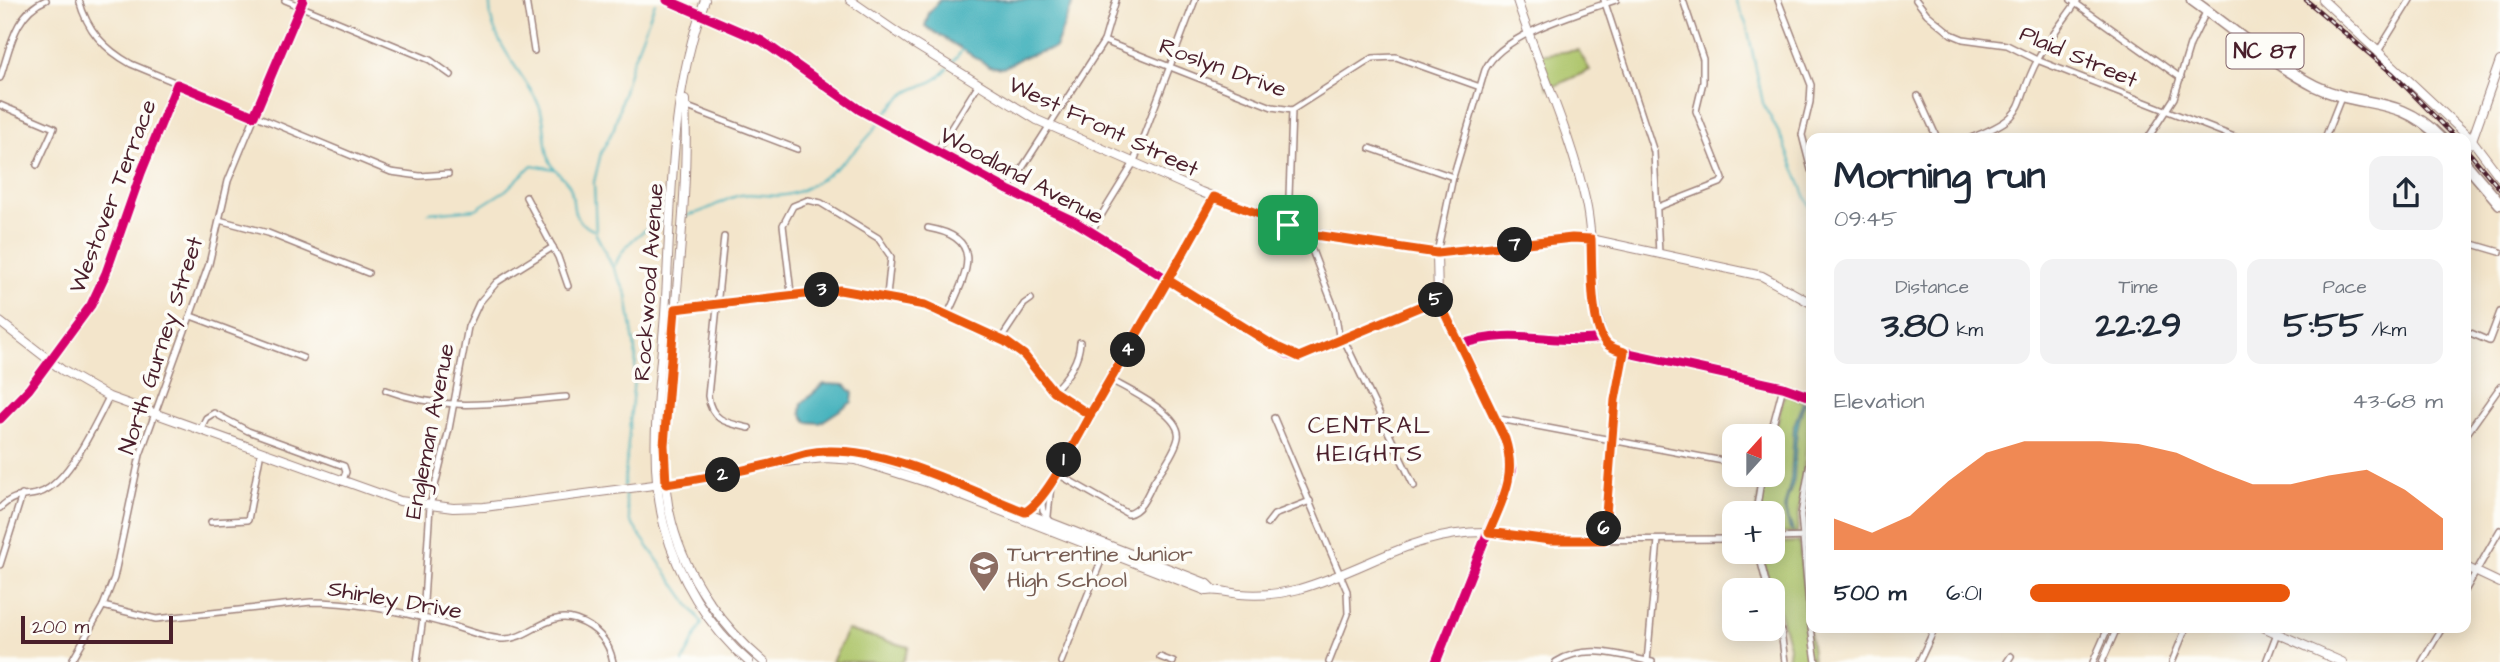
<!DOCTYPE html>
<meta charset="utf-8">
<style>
:root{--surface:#fff;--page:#f2f2f3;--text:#1f2937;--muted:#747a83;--accent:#ea580c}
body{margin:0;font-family:"Architects Daughter",sans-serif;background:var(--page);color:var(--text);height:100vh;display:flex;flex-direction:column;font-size:26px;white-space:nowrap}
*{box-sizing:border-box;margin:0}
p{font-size:23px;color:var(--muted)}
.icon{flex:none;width:38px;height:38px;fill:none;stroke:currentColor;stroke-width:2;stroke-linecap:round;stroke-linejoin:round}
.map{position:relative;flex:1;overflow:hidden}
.drawer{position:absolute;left:1806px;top:133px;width:665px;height:500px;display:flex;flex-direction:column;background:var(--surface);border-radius:14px;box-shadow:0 4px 18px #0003}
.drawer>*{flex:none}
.needle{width:46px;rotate:21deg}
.tools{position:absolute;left:1722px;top:424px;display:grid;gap:14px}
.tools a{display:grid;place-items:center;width:63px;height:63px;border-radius:14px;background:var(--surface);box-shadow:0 4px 18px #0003;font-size:35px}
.scale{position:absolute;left:21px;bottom:18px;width:152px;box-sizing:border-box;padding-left:7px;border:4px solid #4a1f2b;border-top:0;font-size:19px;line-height:24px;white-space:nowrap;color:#4a1f2b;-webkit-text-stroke:5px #fdfcf7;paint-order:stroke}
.pin{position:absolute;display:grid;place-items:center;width:60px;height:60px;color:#fff;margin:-30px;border-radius:14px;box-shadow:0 4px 10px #0006}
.km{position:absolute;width:35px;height:35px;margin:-18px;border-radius:50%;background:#222;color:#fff;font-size:19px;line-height:35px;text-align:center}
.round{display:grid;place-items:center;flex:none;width:74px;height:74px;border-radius:14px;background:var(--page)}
.summary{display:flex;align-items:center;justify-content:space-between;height:119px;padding:0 28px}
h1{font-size:38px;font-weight:700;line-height:52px}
.metrics{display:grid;grid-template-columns:repeat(3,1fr);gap:10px;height:119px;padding:7px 28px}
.metrics div{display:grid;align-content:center;border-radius:14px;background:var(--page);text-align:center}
.metrics b{font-size:35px;font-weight:700}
.metrics small{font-size:19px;font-weight:400}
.metrics p{font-size:19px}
.chart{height:196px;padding:14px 28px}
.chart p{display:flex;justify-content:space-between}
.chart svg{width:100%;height:126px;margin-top:7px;fill:var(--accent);opacity:.7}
ul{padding:0 28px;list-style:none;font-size:23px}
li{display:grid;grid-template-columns:112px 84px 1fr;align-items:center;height:52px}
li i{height:18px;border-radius:9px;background:var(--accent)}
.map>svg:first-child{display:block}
.green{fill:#adc56a;stroke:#7c724a;stroke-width:2}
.water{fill:#41b0bb;stroke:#466873;stroke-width:2}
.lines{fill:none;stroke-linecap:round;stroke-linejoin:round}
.stream{stroke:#41b0bb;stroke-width:2}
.street-casing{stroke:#9e827b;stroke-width:8}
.secondary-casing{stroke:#9e827b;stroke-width:10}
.highway-casing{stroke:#9e827b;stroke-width:13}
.street{stroke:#fff;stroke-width:5}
.secondary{stroke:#fff;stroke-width:8}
.highway{stroke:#fff;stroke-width:10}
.rail-casing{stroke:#4a1f2b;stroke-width:4.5}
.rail{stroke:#fdfcf7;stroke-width:2;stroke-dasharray:5;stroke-linecap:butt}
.cycleway-casing{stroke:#fdfcf7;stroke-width:13}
.cycleway{stroke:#d6006c;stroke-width:9}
.route-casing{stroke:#fff;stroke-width:14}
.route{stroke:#ea580c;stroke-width:9}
.labels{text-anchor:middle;stroke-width:7;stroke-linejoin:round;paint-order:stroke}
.shield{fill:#fdfcf7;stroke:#806168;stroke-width:2}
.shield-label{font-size:21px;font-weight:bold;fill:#4a1f2b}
.street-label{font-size:23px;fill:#4a1f2b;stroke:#fdfcf7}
.education-label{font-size:23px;fill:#785e54;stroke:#fdfcf7;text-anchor:start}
.neighbourhood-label{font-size:24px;letter-spacing:2px;fill:#4a1f2b;stroke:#fdfcf7}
</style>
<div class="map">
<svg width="2500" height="662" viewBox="0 0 2500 662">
<rect width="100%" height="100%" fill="#fdfcf7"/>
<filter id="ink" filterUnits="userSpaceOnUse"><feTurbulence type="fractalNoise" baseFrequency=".0143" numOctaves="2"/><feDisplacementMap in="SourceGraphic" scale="14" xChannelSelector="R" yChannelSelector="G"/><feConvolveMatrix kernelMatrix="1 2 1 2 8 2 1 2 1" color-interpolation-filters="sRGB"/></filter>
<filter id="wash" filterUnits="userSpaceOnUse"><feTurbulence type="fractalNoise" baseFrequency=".00686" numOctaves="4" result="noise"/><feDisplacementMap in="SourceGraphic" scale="28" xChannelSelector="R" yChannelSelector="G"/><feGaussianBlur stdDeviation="1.57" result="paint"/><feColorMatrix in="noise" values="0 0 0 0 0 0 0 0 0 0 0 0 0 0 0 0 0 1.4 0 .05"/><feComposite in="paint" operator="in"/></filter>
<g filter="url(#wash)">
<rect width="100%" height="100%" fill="#f3e5cb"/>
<g class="green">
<path d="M1578,50L1590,70L1548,89L1537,55Z"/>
<path d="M1784,394L1811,404L1797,533L1773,534V513H1757V508L1765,474H1773V441Z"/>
<path d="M1799,542L1813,662H1787L1789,646L1773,590H1770L1761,551H1773V543Z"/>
<path d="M847,630L909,647L903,662H832Z"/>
</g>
<g class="water">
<path d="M940,0H1074L1055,48L1021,58L1003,68L989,66L925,26L929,13Z"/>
<path d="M824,384L845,385L853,393L852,402L820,423L807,422L801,413L802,403Z"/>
<path d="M1803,402L1805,403C1794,426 1796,454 1794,478C1793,489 1785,498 1786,510C1787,516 1791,524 1793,531L1790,530L1784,509L1791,479L1794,425Z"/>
</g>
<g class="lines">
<g class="stream">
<path d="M491,0C484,33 523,73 537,101C547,120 543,140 549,159C553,170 563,176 569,185C578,202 565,217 593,230"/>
<path d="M1735,0L1747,26L1763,103L1784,143L1811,210"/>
<path d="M951,64L963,49"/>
<path d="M882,118C890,108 899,97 910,91C927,82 934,85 948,68"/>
<path d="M428,213L476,209L506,190L532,165L554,169"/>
<path d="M685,216C709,212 721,199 741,195C755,192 770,198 785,195C815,191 862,148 879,123"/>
<path d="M615,265C624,244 644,227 666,220"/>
<path d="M1809,384L1811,347"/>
<path d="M624,486L636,357L627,295L596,234L594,182L601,153L614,128L631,65L655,3"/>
<path d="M624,492L630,521L702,623L683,662"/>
</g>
</g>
</g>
<g filter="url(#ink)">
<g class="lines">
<g class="street-casing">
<g id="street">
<path d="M79,0C87,30 104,49 131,64L391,172L420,176L448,174"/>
<path d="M285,0L430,60L451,75"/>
<path d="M526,0L534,51"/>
<path d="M667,0L762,41L860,110L1008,190L1074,221L1289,355L1299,357L1438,299"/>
<path d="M1604,0L1654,152L1659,254"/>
<path d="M1778,0L1811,85L1810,102L1802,135L1811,170"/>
<path d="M1916,0L1927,14L1951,34L1963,39L2007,45L2037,60L2237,138"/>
<path d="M2071,0L2181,78"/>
<path d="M1104,41L1272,107L1292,110L1373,58L1396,57L1480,87"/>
<path d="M2379,50L2410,0"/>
<path d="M0,78C10,49 14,13 46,0"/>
<path d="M1918,96L1937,138"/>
<path d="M0,105L54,128L37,165"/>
<path d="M685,106L797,149"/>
<path d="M1971,138C2032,114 2012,108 2038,59C2049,38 2065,19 2078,0"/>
<path d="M2148,138L2174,98L2190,45L2206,12"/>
<path d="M2325,138L2342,95"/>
<path d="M1370,148L1453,177"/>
<path d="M936,152L978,85"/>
<path d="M1008,190L1104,41L1116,0"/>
<path d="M526,197L558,257L568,286"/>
<path d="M1658,207L1720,183L1723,179L1696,111L1703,82V59L1683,0"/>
<path d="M219,220L268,233L368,273"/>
<path d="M1288,225L1292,110"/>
<path d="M928,228C988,238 965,276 948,314"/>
<path d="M1091,232L1133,164L1195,0"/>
<path d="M1305,232L1335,310L1339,336L1347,346L1414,486"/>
<path d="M724,237L708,396C711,421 727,423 749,428"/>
<path d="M2466,242L2500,252"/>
<path d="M1437,253L1453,177L1485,70C1501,34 1579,13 1616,0"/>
<path d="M791,293L783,225L793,206L808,200L821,203L878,238L891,257L887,296"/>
<path d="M675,309L840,290L925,305L1006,342L1024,355L1053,391L1090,415"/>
<path d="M191,316L303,358"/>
<path d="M2466,331L2489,341L2500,312"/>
<path d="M1001,339L1024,304L1031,299"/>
<path d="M1459,345C1513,326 1550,345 1603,338"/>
<path d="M386,390C450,414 500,402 566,397"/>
<path d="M1053,391C1067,378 1079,361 1080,342"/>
<path d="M1274,418L1347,591L1348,614L1329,662"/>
<path d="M1494,418L1734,463"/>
<path d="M0,419L29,389L91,305L106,273L141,173L177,84"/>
<path d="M200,430L206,418L214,413L248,431L344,466L346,472L342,482"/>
<path d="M2466,435L2500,387"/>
<path d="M1770,436L1783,387"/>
<path d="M1811,457L1801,515L1811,628"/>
<path d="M1056,473L1128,514C1142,511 1148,493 1154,481C1162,469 1175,452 1178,438C1183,415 1128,390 1111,380"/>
<path d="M0,508C18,489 31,501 49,488C73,472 96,423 109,397"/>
<path d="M1025,512L1041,497"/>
<path d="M1756,513L1762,474"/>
<path d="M1048,516L1051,484"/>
<path d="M211,522L248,520L261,451"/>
<path d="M1051,522L1043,511L1041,497L1214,197"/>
<path d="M1267,524L1274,515L1310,501"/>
<path d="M1489,532L1550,540L1734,539"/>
<path d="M1773,538L1811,537"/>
<path d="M1604,540L1615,400L1624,352"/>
<path d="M1758,551L1768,590"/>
<path d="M0,565L22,495"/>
<path d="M2466,589L2500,530"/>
<path d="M103,606L156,619L311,602C353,602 399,611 439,622C459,627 480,637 501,639C529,641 546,610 576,620C596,627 609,641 613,662"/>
<path d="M1773,606L1781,631L1785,662"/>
<path d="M1811,628L1816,662"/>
<path d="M1160,657L1173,662"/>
<path d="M71,662L103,606L114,578L140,455L209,264L228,181L303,0"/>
<path d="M417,662L423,617L430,506L449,429L468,327L479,303L497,282L553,247"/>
<path d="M1061,662L1105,551"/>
<path d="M1556,662C1586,643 1619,655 1652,662"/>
<path d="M1647,662L1658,540"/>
<path d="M1919,662L1935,628"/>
<path d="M2007,662L2011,656"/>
<path d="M2093,662L2108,628"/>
<path d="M2102,662L2117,628"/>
<path d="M2172,662L2186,628"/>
<path d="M2266,662L2277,633"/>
<path d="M2422,662L2442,628"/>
</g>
</g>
<g class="secondary-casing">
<g id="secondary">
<path d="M705,0C668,98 672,211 665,314C660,382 647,457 664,525C678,577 708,627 749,662"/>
<path d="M850,0L914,44L1037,120L1201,192L1305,232L1437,253L1572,238L1591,239L1762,276L1811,303"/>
<path d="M1517,0C1539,67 1571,134 1586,203C1596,249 1588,297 1604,341L1624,352L1783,387L1811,397"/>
<path d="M2323,0L2472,140L2500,177"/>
<path d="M685,100C689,187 677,277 671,365C667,417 658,471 672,523C686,577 722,627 764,662"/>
<path d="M2466,148L2472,140L2500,61"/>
<path d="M0,322L62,370L109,397L400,501L453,508L484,507L715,477L774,463L825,458L856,460L929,483L1207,591C1218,589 1229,593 1240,594C1259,596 1279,594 1299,589C1369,569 1412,531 1489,532"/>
<path d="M780,460C813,446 851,450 885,458L1208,584L1214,590"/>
<path d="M2466,567L2500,583"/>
<path d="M2265,628L2342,662"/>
<path d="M1436,662L1512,471L1505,440L1438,299L1437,253"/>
</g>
</g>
<g class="highway-casing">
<g id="highway">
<path d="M2192,0C2230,27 2274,65 2315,86C2363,110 2397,93 2441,138"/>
<path d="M2466,164L2500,204"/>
</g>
</g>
<use href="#street" class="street"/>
<use href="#secondary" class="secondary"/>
<use href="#highway" class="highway"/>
<g class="rail-casing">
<g id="rail">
<path d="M2306,0L2393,74L2456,138"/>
<path d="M2466,149L2500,189"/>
</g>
</g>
<use href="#rail" class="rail"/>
<g class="cycleway-casing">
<g id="cycleway">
<path d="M667,0L762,41L860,110L1008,190L1074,221L1289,355L1299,357L1438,299L1505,440L1512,471L1436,662"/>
<path d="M1459,345C1513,326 1550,345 1603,338L1608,345L1624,352L1783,387L1811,397"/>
<path d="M0,419L29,389L91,305L106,273L141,173L177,84L254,116L303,0"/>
</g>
</g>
<use href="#cycleway" class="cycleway"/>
</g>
</g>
<g class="lines" filter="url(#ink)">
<g class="route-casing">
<path id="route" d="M1288,225L1214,197C1176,268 1134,337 1095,406C1080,431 1048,500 1025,512C965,489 892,449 827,451C806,451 790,459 770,464C736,472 701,479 666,484L664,445L675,309L840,290L925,305L1006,342L1024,355L1053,391L1090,415L1168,280L1273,345L1299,357L1438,299L1505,439C1517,477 1503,498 1489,532L1550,540H1604L1615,400L1624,352C1618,350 1609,348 1605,342C1590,322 1592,264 1591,239L1572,238L1437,253L1315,235L1288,225"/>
</g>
<use href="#route" class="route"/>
</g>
<defs>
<g id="school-pin" transform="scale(1.575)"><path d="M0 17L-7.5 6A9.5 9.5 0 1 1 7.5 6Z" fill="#8d6e63" stroke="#fdfcf7"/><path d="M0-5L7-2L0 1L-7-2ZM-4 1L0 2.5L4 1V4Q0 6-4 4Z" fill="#fff"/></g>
</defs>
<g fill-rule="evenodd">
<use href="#school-pin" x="984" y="566"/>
</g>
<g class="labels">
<rect class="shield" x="2226.5" y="33.5" width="77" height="35" rx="5"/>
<g class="shield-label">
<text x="2265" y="58">NC 87</text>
</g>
<g class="street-label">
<text transform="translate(2079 56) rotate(23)" y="8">Plaid Street</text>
<text transform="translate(1223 67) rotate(20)" y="8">Roslyn Drive</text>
<text transform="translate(1104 126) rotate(25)" y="8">West Front Street</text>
<text transform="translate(1022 175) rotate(28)" y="8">Woodland Avenue</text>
<text transform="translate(112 196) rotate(-69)" y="8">Westover Terrace</text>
<text transform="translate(648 282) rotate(-86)" y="8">Rockwood Avenue</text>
<text transform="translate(160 345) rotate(-72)" y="8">North Gurney Street</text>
<text transform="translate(429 431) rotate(-79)" y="8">Engleman Avenue</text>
<text transform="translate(395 599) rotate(10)" y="8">Shirley Drive</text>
</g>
<g class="education-label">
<text x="1007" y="561">Turrentine Junior<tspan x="1007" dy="26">High School</tspan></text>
</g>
<g class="neighbourhood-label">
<text x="1370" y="433">CENTRAL<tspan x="1370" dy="28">HEIGHTS</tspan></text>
</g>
</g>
</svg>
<div class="tools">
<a><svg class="needle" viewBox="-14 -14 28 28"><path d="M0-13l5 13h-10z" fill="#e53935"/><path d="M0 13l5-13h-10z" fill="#747a83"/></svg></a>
<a>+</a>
<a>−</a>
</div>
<div class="scale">200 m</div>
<div class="pin" style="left:1288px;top:225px;background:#1e9e55"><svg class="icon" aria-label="arrive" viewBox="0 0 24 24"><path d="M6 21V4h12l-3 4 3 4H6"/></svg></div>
<b class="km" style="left:1064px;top:460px">1</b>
<b class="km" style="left:723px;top:475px">2</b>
<b class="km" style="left:822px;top:290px">3</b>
<b class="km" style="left:1128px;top:350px">4</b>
<b class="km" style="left:1436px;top:300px">5</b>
<b class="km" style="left:1604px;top:529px">6</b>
<b class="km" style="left:1515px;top:245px">7</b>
<section class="drawer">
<div class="summary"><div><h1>Morning run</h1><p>09:45</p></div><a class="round"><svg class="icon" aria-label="share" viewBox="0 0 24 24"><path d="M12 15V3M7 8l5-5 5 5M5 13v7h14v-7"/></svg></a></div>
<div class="metrics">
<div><p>Distance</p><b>3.80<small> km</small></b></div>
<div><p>Time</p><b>22:29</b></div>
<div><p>Pace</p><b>5:55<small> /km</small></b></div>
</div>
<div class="chart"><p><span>Elevation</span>43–68 m</p>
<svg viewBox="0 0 160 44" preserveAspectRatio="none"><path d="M0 44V33L10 38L20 32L30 20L40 10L50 6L60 6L70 6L80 7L90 10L100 16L110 21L120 21L130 18L140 16L150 23L160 33V44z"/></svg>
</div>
<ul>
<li><b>500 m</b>6:01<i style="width:63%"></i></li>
</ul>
</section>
</div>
